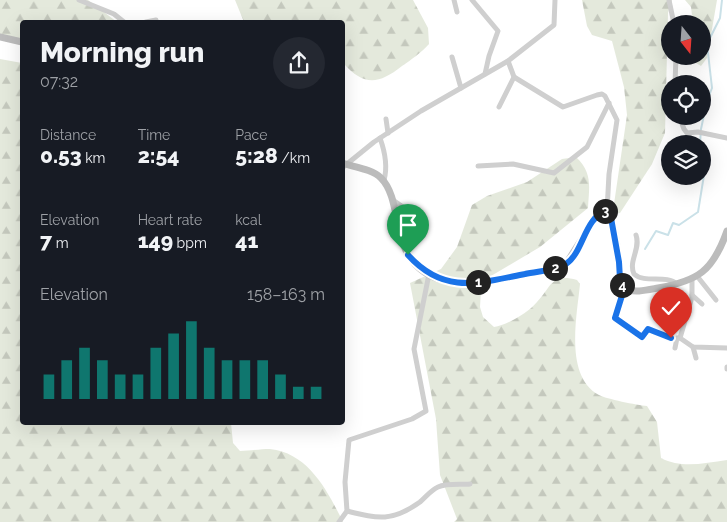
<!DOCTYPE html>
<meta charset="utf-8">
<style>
:root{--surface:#171b24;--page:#242831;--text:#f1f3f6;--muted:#9ea1a6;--accent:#0f766e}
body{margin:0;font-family:Raleway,sans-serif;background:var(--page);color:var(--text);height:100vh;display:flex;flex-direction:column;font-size:19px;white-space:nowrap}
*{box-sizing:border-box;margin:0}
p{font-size:16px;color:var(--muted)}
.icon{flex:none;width:28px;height:28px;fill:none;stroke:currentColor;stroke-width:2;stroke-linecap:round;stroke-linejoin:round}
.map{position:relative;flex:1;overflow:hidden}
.drawer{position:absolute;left:20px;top:20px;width:325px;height:405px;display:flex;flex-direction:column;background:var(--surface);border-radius:5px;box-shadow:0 5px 20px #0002}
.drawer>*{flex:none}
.needle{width:32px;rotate:163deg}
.fabs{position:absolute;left:661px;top:15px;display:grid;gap:10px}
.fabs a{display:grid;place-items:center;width:50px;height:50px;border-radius:50%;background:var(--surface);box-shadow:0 5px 20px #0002;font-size:25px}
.pin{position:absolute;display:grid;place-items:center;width:42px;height:42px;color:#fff;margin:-51px -21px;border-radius:50% 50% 50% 0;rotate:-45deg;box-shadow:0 0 5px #0007}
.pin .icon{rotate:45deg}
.km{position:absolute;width:25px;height:25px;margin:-12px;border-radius:50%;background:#222;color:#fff;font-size:14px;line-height:25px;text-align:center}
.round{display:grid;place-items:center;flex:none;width:52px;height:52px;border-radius:26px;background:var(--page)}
.summary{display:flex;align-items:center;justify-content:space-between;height:85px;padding:0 20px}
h1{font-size:28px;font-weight:800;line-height:38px}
.metrics{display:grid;grid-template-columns:repeat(3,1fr);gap:8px;height:85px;padding:5px 20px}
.metrics div{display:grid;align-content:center}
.metrics b{font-size:21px;font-weight:800}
.metrics small{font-size:14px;font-weight:400}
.metrics p{font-size:14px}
.chart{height:140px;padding:10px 20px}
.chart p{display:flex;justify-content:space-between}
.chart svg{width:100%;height:90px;margin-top:5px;stroke:var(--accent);stroke-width:6}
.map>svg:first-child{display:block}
.forest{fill:url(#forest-firs)}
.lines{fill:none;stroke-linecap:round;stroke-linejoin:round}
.stream{stroke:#cae1e8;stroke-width:2}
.street{stroke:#cfcfcf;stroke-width:5}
.secondary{stroke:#bcbcbc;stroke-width:7}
.route-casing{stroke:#fff;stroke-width:10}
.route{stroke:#1a73e8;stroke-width:6}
</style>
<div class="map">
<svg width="727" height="522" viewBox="0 0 727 522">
<defs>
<pattern id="forest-firs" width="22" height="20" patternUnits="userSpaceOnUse" patternTransform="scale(1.25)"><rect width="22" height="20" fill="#e4e9dc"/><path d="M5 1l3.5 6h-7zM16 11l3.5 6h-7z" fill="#c4c8bd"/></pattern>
</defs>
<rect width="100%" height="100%" fill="#fff"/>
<g class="forest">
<path d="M0,0H88L117,22H22V43L0,37Z"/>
<path d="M235,0H413L428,28L429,44C421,53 412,59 402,66C378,85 364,86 343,63L342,22H244Z"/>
<path d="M582,0H672L668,13L665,133L652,164L620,213L615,214L614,204L627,115L624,87L612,41L592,35L587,26Z"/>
<path d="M685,0H717L707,58L701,66L696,63V56H702V24H693L691,7Z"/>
<path d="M0,59L22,63V422L231,423L233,443L240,451C249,451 260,449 270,449C309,453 328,492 343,522H0Z"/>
<path d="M576,157C593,173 589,187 588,208L540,247L491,276L481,290L480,307L483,317L494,327C507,325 528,313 537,302C552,286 551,273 577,280L580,284C577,316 564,376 599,395C606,399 637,405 647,406L657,422L661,458C682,469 704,463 727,460V522H454L457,519L440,475L436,419L410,283L441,269L457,247L472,205L487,196L527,182L562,159Z"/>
</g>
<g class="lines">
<g class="stream">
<path d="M700,144L701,129L707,101L712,88L707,44L720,18L722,0"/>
<path d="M645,249L656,231L668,235L673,223L679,225L698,212L704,175L709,164L702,152"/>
</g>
<g class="street">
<path d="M79,0L114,14L124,22"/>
<path d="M454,0L457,12"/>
<path d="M472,0L498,31L489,56L485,74"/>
<path d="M669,0L674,24"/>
<path d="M146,22L156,20"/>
<path d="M452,57L461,88"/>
<path d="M508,61L514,77L563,107L597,95L602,94L605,96L617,120L609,174L607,211"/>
<path d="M675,84L676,56"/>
<path d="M499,107L514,77"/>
<path d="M679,116L684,129L687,133L698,132L727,138"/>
<path d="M386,119L388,133"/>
<path d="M380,138C385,152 388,166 384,180"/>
<path d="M478,166L513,164L554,173L587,147L609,103"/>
<path d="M342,168L374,142L421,111L508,61L554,25L555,0"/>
<path d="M393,200L417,217"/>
<path d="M636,235C641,249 628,261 634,274C645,284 666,274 677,284"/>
<path d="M697,276L716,300"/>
<path d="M692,280V297L680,338L693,347L727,348"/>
<path d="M624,289L615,318L642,337L648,329L671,339L680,338"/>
<path d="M692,295L702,304"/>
<path d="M693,347L696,358"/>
<path d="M675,348L677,338"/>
<path d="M727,369V367"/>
<path d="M347,511C379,519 392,522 420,502C426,497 431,490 438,487C447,483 460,485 470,484"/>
<path d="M339,522L347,511L345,482L349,440L412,419L426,411L414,349L429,274"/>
</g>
<g class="secondary">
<path d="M0,37L22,42"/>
<path d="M342,163C354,167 372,169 381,178C397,194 395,226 404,246C424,295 477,283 518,275C533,272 551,270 566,264L594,220L607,211C615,223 617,247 619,261C621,271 619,280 624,289C635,293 647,290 658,288C698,281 713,271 727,231"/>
</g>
</g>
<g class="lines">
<g class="route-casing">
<path id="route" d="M408,255C444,295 479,283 525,274C537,271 555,271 566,264C584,252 584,217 607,211L611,218L619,262L620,279L624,289L615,318L642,337L648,329L671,338"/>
</g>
<use href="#route" class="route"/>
</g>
</svg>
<div class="fabs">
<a><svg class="needle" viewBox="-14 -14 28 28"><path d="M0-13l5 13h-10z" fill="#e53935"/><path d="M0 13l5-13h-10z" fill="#9ea1a6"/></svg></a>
<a><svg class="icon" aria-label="locate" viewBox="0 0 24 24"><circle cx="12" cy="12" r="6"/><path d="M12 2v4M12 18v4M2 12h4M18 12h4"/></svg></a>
<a><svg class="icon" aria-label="layers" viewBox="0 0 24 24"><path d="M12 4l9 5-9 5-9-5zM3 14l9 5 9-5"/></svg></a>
</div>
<div class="pin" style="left:408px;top:255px;background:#1e9e55"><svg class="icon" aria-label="arrive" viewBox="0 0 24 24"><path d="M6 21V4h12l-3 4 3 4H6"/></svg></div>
<div class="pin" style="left:671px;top:338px;background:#d93025"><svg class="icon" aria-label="check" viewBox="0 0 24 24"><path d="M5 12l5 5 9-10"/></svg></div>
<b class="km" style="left:478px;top:282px">1</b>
<b class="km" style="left:555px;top:268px">2</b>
<b class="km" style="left:605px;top:211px">3</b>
<b class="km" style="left:622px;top:285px">4</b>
<section class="drawer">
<div class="summary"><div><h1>Morning run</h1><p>07:32</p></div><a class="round"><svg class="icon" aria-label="share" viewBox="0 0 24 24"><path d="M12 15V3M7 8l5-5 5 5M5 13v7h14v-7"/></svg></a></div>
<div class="metrics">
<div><p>Distance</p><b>0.53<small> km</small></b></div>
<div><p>Time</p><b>2:54</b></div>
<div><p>Pace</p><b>5:28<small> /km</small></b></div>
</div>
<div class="metrics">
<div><p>Elevation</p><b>7<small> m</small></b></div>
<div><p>Heart rate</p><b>149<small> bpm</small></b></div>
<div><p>kcal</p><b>41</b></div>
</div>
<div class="chart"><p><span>Elevation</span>158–163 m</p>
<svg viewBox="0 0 160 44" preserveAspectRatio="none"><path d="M5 44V32M15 44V25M25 44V19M35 44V25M45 44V32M55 44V32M65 44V19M75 44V12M85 44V6M95 44V19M105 44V25M115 44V25M125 44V25M135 44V32M145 44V38M155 44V38"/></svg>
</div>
</section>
</div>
